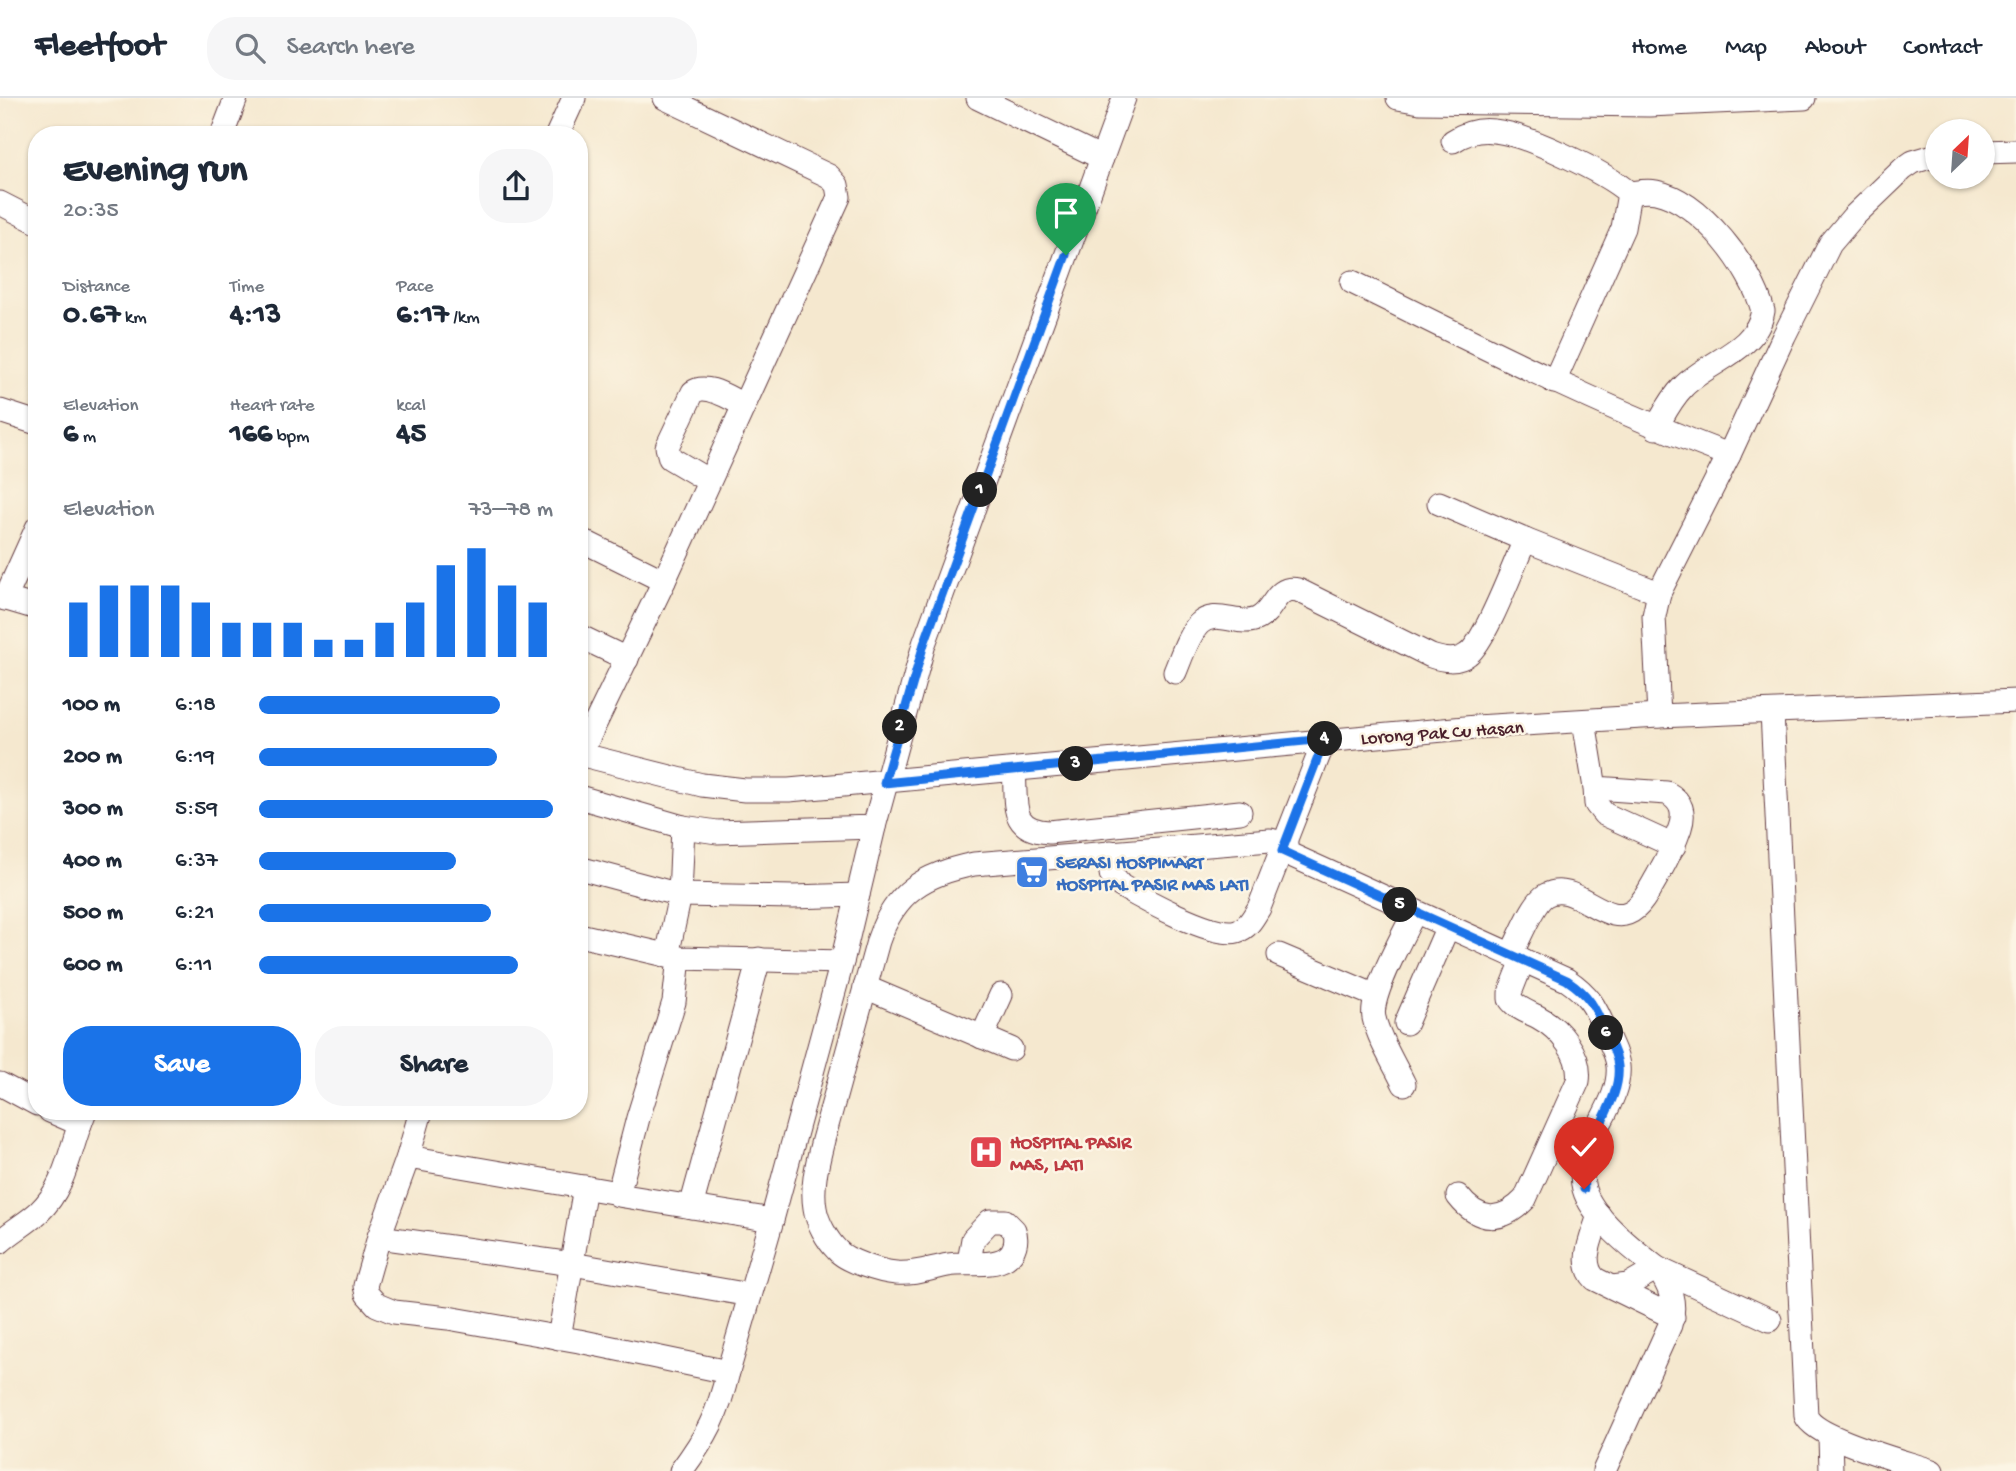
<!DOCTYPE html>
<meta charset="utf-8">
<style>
:root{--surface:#fff;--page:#f6f6f7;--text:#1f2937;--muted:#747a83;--line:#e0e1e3;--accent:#1a73e8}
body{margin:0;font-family:"Gochi Hand",sans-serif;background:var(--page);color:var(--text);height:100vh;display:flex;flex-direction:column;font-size:26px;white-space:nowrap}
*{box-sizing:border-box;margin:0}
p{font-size:23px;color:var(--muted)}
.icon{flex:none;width:38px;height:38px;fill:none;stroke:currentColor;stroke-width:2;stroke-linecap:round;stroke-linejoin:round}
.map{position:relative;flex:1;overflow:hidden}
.side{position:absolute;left:28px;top:28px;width:560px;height:994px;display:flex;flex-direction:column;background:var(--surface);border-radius:28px;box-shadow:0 2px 5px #0004}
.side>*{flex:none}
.needle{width:46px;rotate:25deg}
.buttons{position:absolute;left:1925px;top:21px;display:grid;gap:14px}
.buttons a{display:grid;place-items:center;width:70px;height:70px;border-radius:50%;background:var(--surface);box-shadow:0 2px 5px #0004;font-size:35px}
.pin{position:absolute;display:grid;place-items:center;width:60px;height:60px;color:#fff;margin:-72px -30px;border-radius:50% 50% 50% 0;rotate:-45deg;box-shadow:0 0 7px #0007}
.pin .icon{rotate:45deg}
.km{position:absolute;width:35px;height:35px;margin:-18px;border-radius:50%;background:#222;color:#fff;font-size:19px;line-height:35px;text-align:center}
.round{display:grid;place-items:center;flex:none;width:74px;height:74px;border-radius:28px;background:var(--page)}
.head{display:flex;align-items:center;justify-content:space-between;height:119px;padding:0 35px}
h1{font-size:38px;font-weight:700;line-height:52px}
.stats{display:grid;grid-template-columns:repeat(3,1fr);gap:10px;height:119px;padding:7px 35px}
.stats div{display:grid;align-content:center}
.stats b{font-size:30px;font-weight:700}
.stats small{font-size:19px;font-weight:400}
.stats p{font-size:19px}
.chart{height:196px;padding:14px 35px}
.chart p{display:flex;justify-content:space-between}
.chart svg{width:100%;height:126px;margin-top:7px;stroke:var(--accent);stroke-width:6}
.primary-button{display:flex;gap:14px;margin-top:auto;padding:14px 35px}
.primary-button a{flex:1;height:80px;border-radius:28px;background:var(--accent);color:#fff;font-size:28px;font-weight:700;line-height:80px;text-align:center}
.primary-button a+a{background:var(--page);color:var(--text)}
ul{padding:0 35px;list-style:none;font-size:23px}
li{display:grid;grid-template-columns:112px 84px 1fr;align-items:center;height:52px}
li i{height:18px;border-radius:9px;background:var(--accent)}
header{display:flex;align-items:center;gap:42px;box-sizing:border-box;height:98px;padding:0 35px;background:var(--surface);border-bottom:2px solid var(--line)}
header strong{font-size:33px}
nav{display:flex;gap:38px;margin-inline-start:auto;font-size:24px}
.search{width:490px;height:63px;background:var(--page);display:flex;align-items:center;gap:18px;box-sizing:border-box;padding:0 24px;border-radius:28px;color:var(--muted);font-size:26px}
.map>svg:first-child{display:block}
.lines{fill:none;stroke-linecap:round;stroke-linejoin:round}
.minor-casing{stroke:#643d44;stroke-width:25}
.minor{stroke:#fff;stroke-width:23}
.route-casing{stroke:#fff;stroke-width:14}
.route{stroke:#1a73e8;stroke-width:9}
.labels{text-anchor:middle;stroke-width:5;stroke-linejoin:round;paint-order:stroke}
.street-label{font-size:19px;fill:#4a1f2b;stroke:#fcf5e5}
.shop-label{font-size:19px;font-weight:bold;fill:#366cbe;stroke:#fcf5e5;text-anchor:start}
.health-label{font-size:19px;font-weight:bold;fill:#be3a42;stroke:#fcf5e5;text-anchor:start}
</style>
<header>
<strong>Fleetfoot</strong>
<div class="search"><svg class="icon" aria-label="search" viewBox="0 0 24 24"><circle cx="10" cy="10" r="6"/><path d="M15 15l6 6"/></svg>Search here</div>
<nav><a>Home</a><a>Map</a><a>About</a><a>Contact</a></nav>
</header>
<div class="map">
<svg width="2016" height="1373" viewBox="0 0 2016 1373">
<rect width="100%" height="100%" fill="#fcf5e5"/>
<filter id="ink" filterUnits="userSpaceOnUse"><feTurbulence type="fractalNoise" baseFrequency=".0143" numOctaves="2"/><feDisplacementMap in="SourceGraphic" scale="14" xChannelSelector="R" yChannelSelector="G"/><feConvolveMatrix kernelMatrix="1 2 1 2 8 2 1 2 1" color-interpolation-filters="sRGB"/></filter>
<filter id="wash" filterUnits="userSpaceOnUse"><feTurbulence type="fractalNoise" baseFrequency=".00686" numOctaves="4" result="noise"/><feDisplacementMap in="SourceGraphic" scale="28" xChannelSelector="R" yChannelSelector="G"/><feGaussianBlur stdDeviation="1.57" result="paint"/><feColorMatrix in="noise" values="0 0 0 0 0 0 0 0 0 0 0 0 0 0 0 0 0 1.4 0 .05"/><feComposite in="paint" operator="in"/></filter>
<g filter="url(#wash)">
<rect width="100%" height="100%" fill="#f5e8cf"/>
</g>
<g filter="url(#ink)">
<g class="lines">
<g class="minor-casing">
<g id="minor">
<path d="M978,0L1102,60"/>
<path d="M1398,0L1420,4L1649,7L1804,0"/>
<path d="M222,37L236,0"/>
<path d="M557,37L574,0"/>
<path d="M1453,43C1465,35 1479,31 1494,33C1526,36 1605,74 1629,95L1623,130L1554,284"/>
<path d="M1983,54L2016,53"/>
<path d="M1629,95C1638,94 1647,92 1656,94C1701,103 1752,170 1763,213C1756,253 1708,263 1683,289C1671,301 1664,316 1656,330"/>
<path d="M0,105L37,124"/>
<path d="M1352,184C1476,245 1599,309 1729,357"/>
<path d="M0,313L37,325"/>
<path d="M709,383L670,360L667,349L693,294C707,284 730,301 744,307"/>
<path d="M1439,405L1525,442L1659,495"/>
<path d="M579,441L664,483"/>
<path d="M0,499L37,510"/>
<path d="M5,501L37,430"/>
<path d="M579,538L627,561"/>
<path d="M1175,574C1181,560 1188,537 1199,526C1215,510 1239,529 1257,521C1275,513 1274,487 1298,492L1431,558C1443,562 1457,565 1468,556C1486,543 1514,466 1525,442"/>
<path d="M1772,614L1806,1318C1816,1341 1906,1364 1932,1373"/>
<path d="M1659,618L1654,518L1659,495L1729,357L1784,238L1830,146L1853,119L1903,71L1913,64L1937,57"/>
<path d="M579,656L702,687L745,692H789L1476,629L1659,618L2016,603"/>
<path d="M580,657L664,483L839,99L837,87L829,78L665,0"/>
<path d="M1014,672C1017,704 1008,732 1049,734L1240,714"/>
<path d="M1595,690L1596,706L1604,716L1674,748"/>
<path d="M579,699L683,729L717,734L874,729L924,546L1124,0"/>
<path d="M1282,753L1567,882C1589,897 1595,908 1605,932C1609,944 1617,955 1618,968C1622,1010 1572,1047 1584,1091C1592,1120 1634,1152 1657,1170C1670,1188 1677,1205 1670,1227L1604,1373"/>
<path d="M1111,754V776L1121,788C1143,801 1213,840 1237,833C1248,830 1253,820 1259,810L1325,641"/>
<path d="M579,770L680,797L793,799L858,797"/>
<path d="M579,837L679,860L842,864L874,729"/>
<path d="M1511,856C1519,842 1533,804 1546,797C1576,780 1608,835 1636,810C1645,802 1651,789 1657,779C1666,763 1674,748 1680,730C1685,715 1682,703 1667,695L1595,690L1584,623"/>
<path d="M1279,857L1376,898"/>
<path d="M667,858L680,797L683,729"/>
<path d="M679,860L674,904L638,1020L618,1097L772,1122L842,864"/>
<path d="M865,889L1011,951"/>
<path d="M1406,925L1448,828"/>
<path d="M982,939L1001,897"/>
<path d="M0,986L37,1006"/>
<path d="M1404,986C1394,965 1379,942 1374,920C1369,897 1404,836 1415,813"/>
<path d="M50,1013L80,1026L85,1013"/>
<path d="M408,1059L421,1013"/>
<path d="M618,1095L408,1059L379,1139L365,1188L367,1196L377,1207L394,1214L448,1220L579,1243L728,1274L772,1122"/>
<path d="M1458,1098C1479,1125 1502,1125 1525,1101L1578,983C1582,957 1560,931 1538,919C1528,914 1516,910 1510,901V895L1523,862"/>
<path d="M691,1109L759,861"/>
<path d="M1599,1117C1593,1138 1578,1164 1595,1181L1673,1219"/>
<path d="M379,1139L572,1166L750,1197"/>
<path d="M0,1144C12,1133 27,1125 39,1114C64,1091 69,1056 80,1026"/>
<path d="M969,1164L973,1141L990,1123H1005L1014,1132C1018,1142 1015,1154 1006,1160C990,1170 966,1163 948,1167C931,1170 914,1177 896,1175C881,1174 846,1163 837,1152C827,1142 817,1124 815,1110C811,1087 818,1063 823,1042L878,843C895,793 925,776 974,766L1270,742L1286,746"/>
<path d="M1613,1189L1628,1187L1657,1170L1770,1222"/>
<path d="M559,1240L585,1089"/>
<path d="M1830,1339L1831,1373"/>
<path d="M681,1373C707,1338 718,1317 728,1274"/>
</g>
</g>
<use href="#minor" class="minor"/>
</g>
</g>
<g class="lines" filter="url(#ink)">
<g class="route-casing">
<path id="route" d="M1066,157L924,546L884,685L1325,641L1282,753L1567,882C1589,897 1595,908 1605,933C1610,944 1617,956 1618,968C1622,1007 1579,1044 1584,1091"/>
</g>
<use href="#route" class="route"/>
</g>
<defs>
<g id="supermarket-square" transform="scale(1.75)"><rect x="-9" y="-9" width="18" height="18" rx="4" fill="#3f7fe0" stroke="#fcf5e5"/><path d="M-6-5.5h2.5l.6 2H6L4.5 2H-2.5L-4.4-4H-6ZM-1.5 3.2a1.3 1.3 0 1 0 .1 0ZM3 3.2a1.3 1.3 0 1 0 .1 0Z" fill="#fff"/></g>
<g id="hospital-square" transform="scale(1.75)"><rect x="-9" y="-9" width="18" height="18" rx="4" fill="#e0444e" stroke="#fcf5e5"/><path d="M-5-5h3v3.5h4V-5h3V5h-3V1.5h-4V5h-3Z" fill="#fff"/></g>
</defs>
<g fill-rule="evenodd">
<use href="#supermarket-square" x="1032" y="774"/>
<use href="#hospital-square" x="986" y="1054"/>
</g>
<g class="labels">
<g class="street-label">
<text transform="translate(1442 633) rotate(-4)" y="7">Lorong Pak Cu Hasan</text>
</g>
<g class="shop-label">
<text x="1056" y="770">SERASI HOSPIMART<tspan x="1056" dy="22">HOSPITAL PASIR MAS LATI</tspan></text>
</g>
<g class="health-label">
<text x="1010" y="1050">HOSPITAL PASIR<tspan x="1010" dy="22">MAS, LATI</tspan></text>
</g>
</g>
</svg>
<div class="buttons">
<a><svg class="needle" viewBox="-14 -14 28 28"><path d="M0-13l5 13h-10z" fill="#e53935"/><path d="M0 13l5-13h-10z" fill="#747a83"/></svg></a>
</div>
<div class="pin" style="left:1066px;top:157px;background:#1e9e55"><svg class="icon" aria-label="arrive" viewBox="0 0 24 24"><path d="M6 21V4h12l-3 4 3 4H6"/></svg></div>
<div class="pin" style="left:1584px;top:1091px;background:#d93025"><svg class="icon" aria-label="check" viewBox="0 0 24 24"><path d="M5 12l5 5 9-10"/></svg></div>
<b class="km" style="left:980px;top:392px">1</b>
<b class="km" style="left:900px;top:629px">2</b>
<b class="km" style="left:1076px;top:666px">3</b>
<b class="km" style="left:1325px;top:641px">4</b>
<b class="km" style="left:1400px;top:807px">5</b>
<b class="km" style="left:1606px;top:935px">6</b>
<section class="side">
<div class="head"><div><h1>Evening run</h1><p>20:35</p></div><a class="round"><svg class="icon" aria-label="share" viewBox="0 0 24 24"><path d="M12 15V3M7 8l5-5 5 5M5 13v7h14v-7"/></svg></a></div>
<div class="stats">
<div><p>Distance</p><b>0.67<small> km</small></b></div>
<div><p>Time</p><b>4:13</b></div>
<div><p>Pace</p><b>6:17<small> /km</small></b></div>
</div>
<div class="stats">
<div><p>Elevation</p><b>6<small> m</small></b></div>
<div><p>Heart rate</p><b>166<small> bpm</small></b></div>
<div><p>kcal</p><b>45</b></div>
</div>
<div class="chart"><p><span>Elevation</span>73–78 m</p>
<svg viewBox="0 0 160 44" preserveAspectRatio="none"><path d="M5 44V25M15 44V19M25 44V19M35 44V19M45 44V25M55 44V32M65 44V32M75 44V32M85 44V38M95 44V38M105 44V32M115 44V25M125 44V12M135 44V6M145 44V19M155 44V25"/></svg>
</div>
<ul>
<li><b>100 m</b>6:18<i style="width:82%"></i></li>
<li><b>200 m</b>6:19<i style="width:81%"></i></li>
<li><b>300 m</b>5:59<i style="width:100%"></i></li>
<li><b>400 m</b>6:37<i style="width:67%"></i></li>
<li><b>500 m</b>6:21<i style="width:79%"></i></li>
<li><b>600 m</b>6:11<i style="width:88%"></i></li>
</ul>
<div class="primary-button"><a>Save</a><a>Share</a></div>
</section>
</div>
